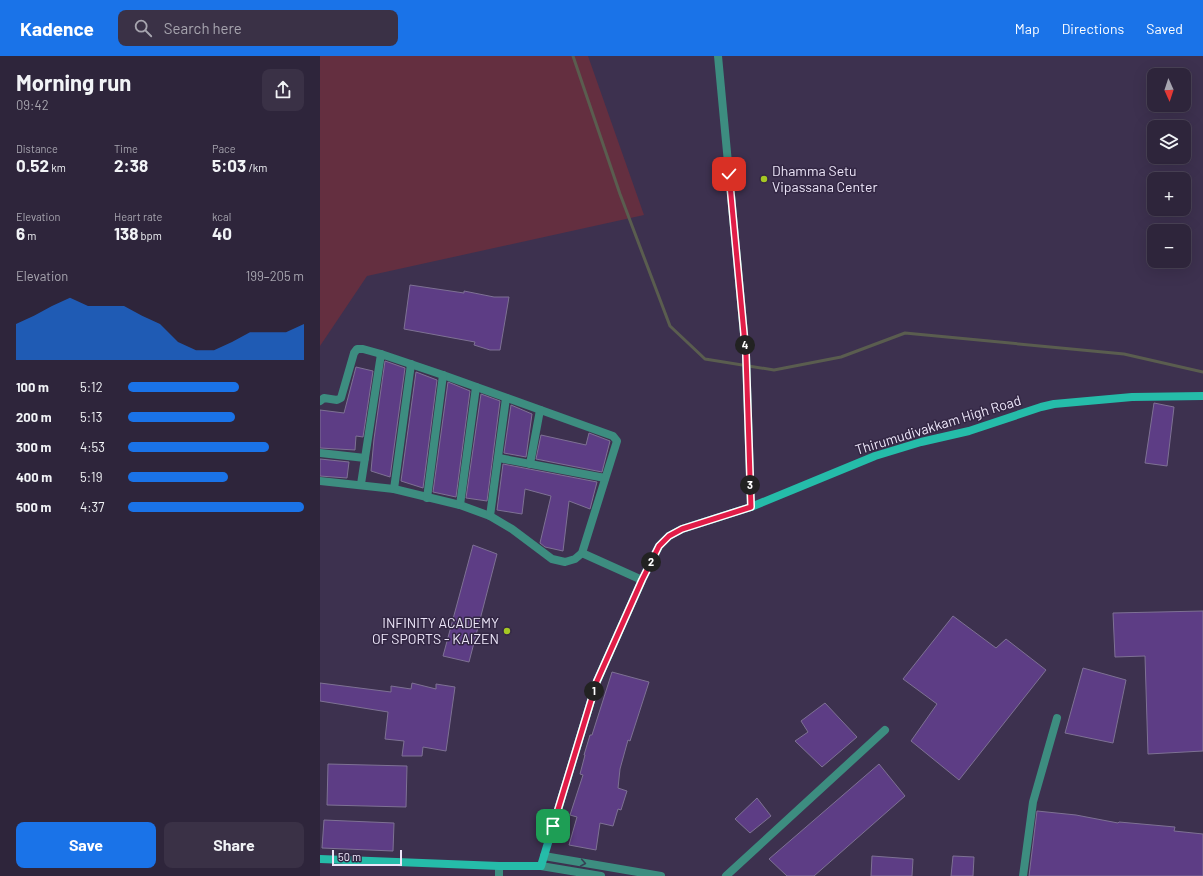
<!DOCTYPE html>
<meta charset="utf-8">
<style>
:root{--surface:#2e253b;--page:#3a3146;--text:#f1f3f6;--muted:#a7a5af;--line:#494255;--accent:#1a73e8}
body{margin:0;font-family:Barlow,sans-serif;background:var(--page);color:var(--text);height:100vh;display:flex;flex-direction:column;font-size:15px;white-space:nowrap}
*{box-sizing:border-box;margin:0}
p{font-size:13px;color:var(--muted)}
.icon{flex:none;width:22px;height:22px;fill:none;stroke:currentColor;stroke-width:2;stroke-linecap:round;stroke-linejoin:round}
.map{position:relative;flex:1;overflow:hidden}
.side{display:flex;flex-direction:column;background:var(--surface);width:320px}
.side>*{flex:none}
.needle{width:26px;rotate:177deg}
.tools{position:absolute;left:827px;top:12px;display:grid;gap:8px}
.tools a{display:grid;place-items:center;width:44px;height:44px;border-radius:8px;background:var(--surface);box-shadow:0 4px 16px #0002,0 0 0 1px var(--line);font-size:20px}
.scale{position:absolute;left:12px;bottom:10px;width:70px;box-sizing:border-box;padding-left:4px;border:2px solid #ede6f9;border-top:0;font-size:11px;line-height:14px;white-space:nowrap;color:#ede6f9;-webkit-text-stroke:3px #332744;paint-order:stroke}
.pin{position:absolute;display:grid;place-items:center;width:34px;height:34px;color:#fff;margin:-17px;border-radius:8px;box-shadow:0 2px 6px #0006}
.km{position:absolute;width:20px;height:20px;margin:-10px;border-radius:50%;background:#222;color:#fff;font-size:11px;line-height:20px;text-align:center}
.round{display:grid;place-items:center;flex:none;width:42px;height:42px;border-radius:8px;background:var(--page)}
.headline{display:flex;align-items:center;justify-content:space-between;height:68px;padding:0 16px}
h1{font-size:22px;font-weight:700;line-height:30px}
.metrics{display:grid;grid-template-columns:repeat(3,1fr);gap:6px;height:68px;padding:4px 16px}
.metrics div{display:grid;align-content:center}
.metrics b{font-size:17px;font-weight:700}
.metrics small{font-size:11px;font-weight:400}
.metrics p{font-size:11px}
.chart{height:112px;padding:8px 16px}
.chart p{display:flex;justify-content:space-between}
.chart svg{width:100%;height:72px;margin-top:4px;fill:var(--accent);opacity:.7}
.cta{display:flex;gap:8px;margin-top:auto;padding:8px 16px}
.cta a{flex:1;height:46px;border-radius:8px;background:var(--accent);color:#fff;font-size:16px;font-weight:700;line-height:46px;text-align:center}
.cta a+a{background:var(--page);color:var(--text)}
ul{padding:0 16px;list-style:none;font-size:13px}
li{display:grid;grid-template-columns:64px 48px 1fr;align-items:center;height:30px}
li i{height:10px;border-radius:5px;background:var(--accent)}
header{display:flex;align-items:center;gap:24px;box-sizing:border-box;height:56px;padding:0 20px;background:var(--accent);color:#fff}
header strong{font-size:19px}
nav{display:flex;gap:22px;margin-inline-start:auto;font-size:14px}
.search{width:280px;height:36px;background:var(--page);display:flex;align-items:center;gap:10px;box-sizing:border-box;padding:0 14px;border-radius:8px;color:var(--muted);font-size:15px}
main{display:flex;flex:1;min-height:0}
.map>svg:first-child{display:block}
.green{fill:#642f40}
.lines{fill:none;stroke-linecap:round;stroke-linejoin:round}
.stream{stroke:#5a5d4f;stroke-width:3}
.building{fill:#5d3d85;stroke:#7e7194}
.minor{stroke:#3d8d80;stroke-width:8}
.secondary{stroke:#25bca9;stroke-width:8}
.oneway{stroke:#364053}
.route-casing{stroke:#fff;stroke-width:8}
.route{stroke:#e11d48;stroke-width:5}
.poi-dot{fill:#a5c823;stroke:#332744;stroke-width:1.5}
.labels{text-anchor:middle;stroke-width:3;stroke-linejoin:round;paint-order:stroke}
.poi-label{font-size:14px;fill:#ede6f9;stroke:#332744;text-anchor:start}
.street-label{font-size:14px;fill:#ede6f9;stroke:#332744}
</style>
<header>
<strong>Kadence</strong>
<div class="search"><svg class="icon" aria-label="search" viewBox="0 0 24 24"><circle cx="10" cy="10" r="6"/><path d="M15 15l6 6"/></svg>Search here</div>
<nav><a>Map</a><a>Directions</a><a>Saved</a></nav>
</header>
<main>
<section class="side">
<div class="headline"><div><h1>Morning run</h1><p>09:42</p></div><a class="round"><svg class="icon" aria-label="share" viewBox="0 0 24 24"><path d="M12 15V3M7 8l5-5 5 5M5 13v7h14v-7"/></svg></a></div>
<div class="metrics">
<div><p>Distance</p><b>0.52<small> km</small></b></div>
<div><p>Time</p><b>2:38</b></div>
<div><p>Pace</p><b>5:03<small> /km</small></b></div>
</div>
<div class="metrics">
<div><p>Elevation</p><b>6<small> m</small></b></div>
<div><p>Heart rate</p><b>138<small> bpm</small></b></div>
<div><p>kcal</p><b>40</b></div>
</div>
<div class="chart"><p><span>Elevation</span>199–205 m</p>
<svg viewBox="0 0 160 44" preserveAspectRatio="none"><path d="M0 44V22L10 17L20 11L30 6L40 11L50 11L60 11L70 17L80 22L90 33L100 38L110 38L120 33L130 27L140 27L150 27L160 22V44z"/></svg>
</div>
<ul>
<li><b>100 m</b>5:12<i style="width:63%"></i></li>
<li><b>200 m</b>5:13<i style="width:61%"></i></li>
<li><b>300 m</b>4:53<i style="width:80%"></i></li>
<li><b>400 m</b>5:19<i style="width:57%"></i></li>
<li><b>500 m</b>4:37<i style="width:100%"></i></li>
</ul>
<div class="cta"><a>Save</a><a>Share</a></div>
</section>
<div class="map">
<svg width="883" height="820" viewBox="0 0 883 820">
<rect width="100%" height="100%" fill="#3d314f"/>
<path class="green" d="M0,0H268L324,159L47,220L0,290Z"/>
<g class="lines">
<path class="stream" d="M253,0L300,138L350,270L385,303L454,314L521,301L585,277L804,298L883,316"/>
</g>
<g class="building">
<path d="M90,229L144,237V235L174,241H189L180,294H170L154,289L155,286L84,273Z"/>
<path d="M65,305L85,312L70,421L51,415L54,383Z"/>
<path d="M36,311L53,315L43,381L36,380L35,394L0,392V354L24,357Z"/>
<path d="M96,316L117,324L103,432L81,425Z"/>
<path d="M128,326L150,335L136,441L113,436Z"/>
<path d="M161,338L180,345L167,445L146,442Z"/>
<path d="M834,347L854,351L847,410L825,407Z"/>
<path d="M191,349L212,358L206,401L184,397Z"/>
<path d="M269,377L290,385L282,416L216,403L221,379L266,389Z"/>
<path d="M0,403L29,406L27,422L0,420Z"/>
<path d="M183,408L277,426L270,453L249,445L243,495L225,491L220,487L231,440L205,433L202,458L177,454Z"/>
<path d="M153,489L177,498L149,606L123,600Z"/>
<path d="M883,555V695L828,698L825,600L795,601L793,557Z"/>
<path d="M633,560L676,592L686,583L726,614L639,724L591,685L617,648L583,623Z"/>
<path d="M763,612L806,624L793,687L745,677Z"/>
<path d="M292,616L329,626L310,685L308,684L300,713L298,732L307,735L301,754L298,753L293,770L280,767L276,794L249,789L257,761L250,759L263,719L260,718L265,699H264L270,679H272Z"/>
<path d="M0,627L71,636V630L91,633L92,627L116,633V628L135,631L126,695L103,691L102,700H82L84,685L65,683L68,656L0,645Z"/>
<path d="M505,647L537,681L502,711L475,685L488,676L481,665Z"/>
<path d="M8,708L87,710L86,751L7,749Z"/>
<path d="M559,708L585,740L494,820H467L449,803Z"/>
<path d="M437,742L451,760L430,777L415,763Z"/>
<path d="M717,755L756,759L798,767L799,766L855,771L854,775L883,778V820H709Z"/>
<path d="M4,764L74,767L73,795L2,792Z"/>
<path d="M552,800L593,803L592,820H551Z"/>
<path d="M633,800L654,801L653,820H631Z"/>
</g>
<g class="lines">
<g class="minor">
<path d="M398,0L426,299L431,451"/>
<path d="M0,345L4,342L17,344L21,342L34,297L37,293H43L61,298"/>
<path d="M0,397L45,402"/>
<path d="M179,402L285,422"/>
<path d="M210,408L220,354"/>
<path d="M0,425L74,433L140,449L170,460L192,473L232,503L245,506L255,503L262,497L297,385L293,380L123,319L61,298L41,428"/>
<path d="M74,433L91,308"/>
<path d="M107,442L123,319"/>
<path d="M140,449L156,331"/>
<path d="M170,460L186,342"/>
<path d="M262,497L322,524"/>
<path d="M224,800L341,820"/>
<path d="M221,810L281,820"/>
<path d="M179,820V810"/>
<path d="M406,820L565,674"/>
<path d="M703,820L713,746L737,662"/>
</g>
<path class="secondary" d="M0,803L179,810H221L277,625L322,524L339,490L349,480L362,473L431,451L555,400L601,386L649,375L721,351L734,348L812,341L883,340"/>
</g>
<defs><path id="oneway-chevron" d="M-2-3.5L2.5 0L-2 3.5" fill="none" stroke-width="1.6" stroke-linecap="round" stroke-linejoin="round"/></defs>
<use class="oneway" href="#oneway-chevron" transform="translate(263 807) rotate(10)"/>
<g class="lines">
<g class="route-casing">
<path id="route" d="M233,770L277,625L322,524L339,490L349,480L362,473L431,451L426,299L409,118"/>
</g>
<use href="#route" class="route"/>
</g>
<g class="poi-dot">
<circle cx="444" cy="123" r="4"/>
<circle cx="187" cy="575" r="4"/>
</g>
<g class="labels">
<g class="poi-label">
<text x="452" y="120">Dhamma Setu<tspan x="452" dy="16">Vipassana Center</tspan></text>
<text x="179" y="572" text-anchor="end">INFINITY ACADEMY<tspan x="179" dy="16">OF SPORTS - KAIZEN</tspan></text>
</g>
<g class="street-label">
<text transform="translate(618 369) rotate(-17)" y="5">Thirumudivakkam High Road</text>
</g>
</g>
</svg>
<div class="tools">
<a><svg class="needle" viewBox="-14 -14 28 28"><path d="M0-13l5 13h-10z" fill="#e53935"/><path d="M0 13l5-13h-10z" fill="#a7a5af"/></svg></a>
<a><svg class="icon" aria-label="layers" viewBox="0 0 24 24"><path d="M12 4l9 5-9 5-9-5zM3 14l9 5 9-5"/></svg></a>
<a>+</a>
<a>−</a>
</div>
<div class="scale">50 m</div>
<div class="pin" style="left:233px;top:770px;background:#1e9e55"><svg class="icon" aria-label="arrive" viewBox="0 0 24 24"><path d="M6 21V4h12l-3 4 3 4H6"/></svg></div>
<div class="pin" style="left:409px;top:118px;background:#d93025"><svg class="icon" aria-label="check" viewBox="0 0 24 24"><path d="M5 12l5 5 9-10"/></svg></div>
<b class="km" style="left:274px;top:635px">1</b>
<b class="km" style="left:331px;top:506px">2</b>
<b class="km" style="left:430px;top:429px">3</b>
<b class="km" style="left:425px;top:289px">4</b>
</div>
</main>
